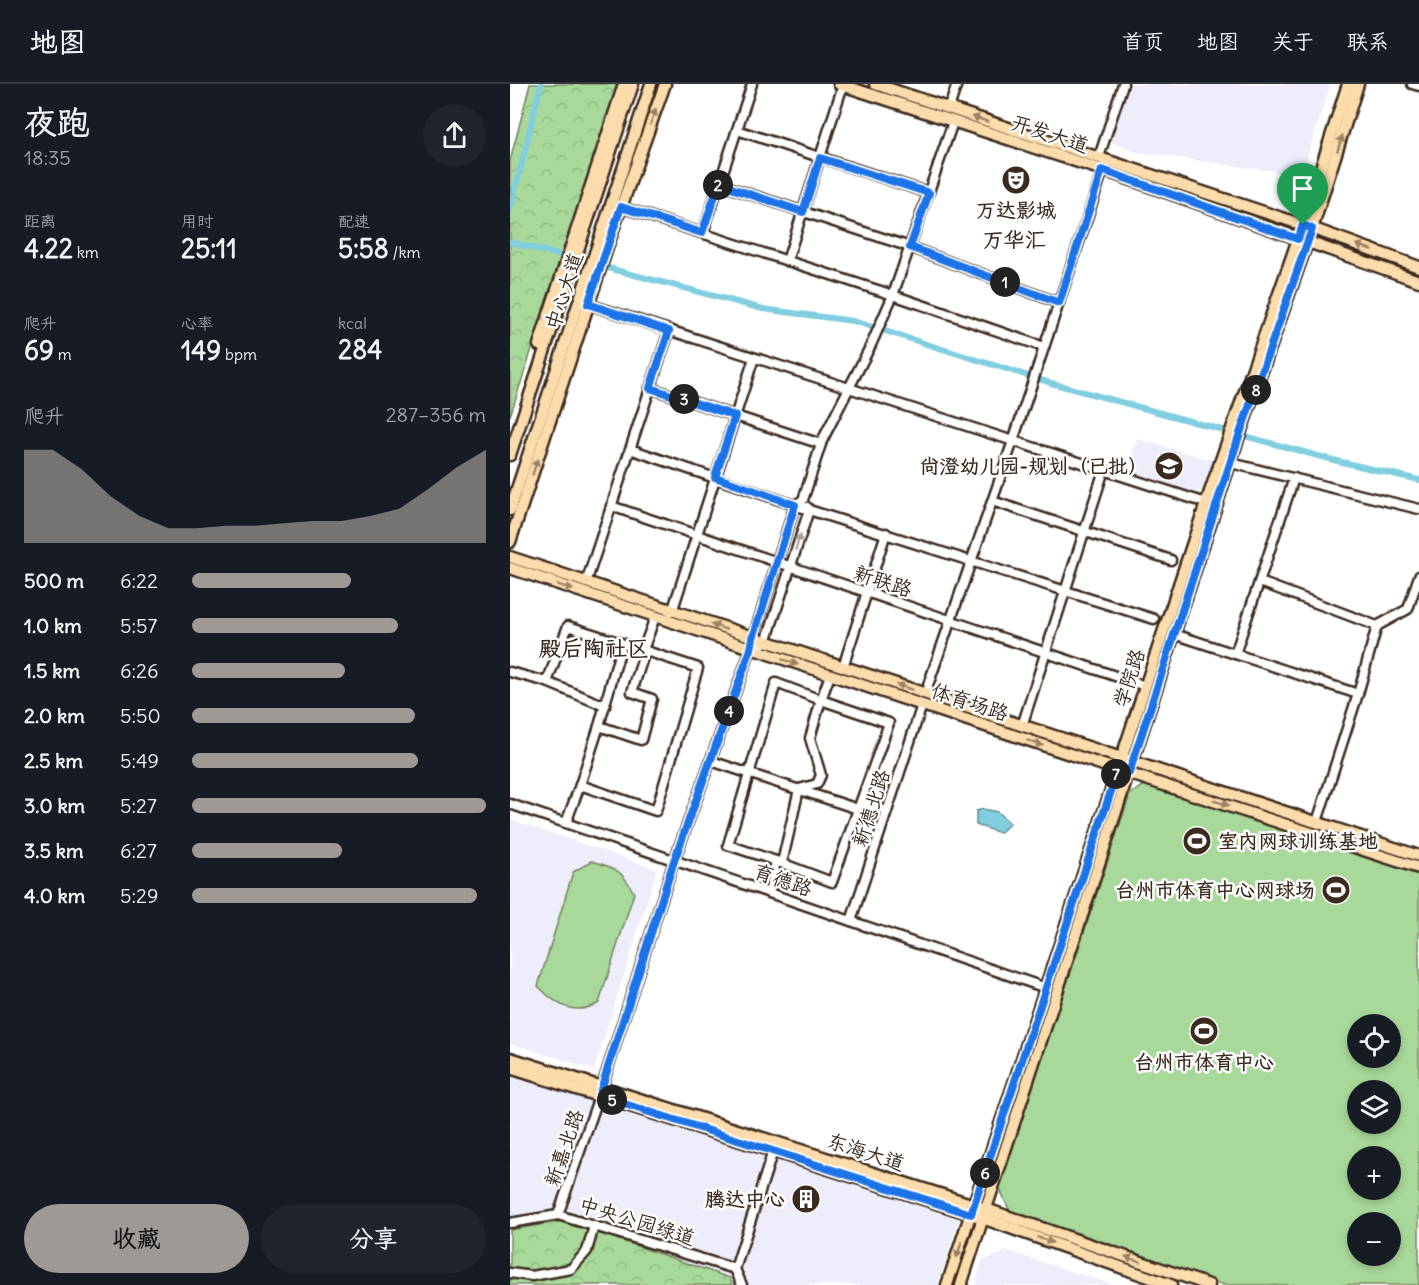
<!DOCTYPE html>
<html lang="zh">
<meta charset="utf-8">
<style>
:root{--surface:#171b24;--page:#20242c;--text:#f1f3f6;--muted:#9ea1a6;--line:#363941;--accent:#9f9995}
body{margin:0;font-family:Delius,"LXGW WenKai TC",sans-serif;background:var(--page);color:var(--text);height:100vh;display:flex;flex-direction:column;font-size:22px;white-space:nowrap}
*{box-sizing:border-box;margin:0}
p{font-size:20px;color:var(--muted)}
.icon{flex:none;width:33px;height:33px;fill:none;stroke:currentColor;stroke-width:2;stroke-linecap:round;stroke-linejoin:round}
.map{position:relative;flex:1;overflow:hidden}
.sheet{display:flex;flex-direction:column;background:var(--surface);width:510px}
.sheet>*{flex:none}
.buttons{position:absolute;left:837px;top:930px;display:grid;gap:12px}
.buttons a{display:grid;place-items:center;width:54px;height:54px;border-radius:50%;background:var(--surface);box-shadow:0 3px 9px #0003;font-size:30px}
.pin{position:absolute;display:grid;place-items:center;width:51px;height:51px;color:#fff;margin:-62px -26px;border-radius:50% 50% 50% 0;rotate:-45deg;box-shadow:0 0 6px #0007}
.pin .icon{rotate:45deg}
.km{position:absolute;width:30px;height:30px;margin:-15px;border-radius:50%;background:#222;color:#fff;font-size:16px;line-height:30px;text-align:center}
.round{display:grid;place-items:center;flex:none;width:63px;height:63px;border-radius:32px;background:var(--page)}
.overview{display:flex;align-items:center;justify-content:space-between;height:102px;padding:0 24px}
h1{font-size:33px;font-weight:700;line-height:45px}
.metrics{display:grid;grid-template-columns:repeat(3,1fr);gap:9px;height:102px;padding:6px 24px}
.metrics div{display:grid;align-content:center}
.metrics b{font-size:26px;font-weight:700}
.metrics small{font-size:16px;font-weight:400}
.metrics p{font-size:16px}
.chart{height:168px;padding:12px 24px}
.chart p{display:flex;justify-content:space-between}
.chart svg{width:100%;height:108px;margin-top:6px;fill:var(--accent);opacity:.7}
.action{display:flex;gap:12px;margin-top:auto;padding:12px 24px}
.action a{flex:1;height:69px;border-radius:36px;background:var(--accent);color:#111;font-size:24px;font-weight:700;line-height:69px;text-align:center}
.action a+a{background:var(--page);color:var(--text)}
ul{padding:0 24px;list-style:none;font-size:20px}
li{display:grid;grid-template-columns:96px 72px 1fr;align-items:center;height:45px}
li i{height:15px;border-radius:8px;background:var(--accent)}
header{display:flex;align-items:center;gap:36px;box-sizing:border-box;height:84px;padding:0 30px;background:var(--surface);border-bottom:2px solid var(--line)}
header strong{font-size:28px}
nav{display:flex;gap:33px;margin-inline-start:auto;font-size:21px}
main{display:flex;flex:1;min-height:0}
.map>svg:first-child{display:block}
.built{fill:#eeedfc}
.park{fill:url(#park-crowns);stroke:#72825c;stroke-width:1.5}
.garden{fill:#a9d99a;stroke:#72825c;stroke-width:1.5;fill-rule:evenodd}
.water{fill:#80cedf;stroke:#648c92;stroke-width:1.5}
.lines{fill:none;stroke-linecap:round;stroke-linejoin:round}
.canal{stroke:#80cedf;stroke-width:6}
.minor-casing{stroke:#3b2a1e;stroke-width:13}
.major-casing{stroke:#3b2a1e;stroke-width:15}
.minor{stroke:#fff;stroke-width:8}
.major{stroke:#fcdcac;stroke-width:10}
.oneway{fill:#9c8365}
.oneway2{fill:#a79f9a}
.route-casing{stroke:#fff;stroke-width:12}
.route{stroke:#1a73e8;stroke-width:8}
.labels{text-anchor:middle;stroke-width:5;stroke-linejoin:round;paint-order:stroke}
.street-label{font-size:20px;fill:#3b2a1e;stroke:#fff}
.poi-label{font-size:20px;font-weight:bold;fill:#3b2a1e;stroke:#fff;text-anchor:end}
.neighbourhood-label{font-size:21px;font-weight:bold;fill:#3b2a1e;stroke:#fff}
.quarter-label{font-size:22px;font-weight:bold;fill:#3b2a1e;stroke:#fff}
</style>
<header>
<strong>地图</strong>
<nav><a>首页</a><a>地图</a><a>关于</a><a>联系</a></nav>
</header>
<main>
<section class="sheet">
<div class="overview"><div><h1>夜跑</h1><p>18:35</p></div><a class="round"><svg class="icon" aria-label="share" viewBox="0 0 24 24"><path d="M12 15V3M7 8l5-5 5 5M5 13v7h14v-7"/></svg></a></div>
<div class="metrics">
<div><p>距离</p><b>4.22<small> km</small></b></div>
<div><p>用时</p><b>25:11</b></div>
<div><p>配速</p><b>5:58<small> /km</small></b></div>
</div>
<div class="metrics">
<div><p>爬升</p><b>69<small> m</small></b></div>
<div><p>心率</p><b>149<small> bpm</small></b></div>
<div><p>kcal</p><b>284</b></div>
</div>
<div class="chart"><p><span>爬升</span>287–356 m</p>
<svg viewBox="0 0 160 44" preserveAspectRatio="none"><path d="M0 44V6L10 6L20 14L30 25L40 33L50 38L60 38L70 37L80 37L90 36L100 35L110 35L120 33L130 30L140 22L150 13L160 6V44z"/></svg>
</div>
<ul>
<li><b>500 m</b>6:22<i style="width:54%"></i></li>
<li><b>1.0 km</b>5:57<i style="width:70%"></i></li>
<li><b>1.5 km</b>6:26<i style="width:52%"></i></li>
<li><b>2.0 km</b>5:50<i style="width:76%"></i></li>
<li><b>2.5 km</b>5:49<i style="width:77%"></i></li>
<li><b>3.0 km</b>5:27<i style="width:100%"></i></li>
<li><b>3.5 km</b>6:27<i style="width:51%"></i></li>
<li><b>4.0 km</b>5:29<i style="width:97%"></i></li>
</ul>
<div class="action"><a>收藏</a><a>分享</a></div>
</section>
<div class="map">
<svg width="909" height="1201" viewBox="0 0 909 1201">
<defs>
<pattern id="park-crowns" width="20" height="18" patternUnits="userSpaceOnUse" patternTransform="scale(1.5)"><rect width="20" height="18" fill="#a9d99a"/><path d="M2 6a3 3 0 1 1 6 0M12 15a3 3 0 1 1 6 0" fill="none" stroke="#92ba84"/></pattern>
</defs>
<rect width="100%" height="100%" fill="#fff"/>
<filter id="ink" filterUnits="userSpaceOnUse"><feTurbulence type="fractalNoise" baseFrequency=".0167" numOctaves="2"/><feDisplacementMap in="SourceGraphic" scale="12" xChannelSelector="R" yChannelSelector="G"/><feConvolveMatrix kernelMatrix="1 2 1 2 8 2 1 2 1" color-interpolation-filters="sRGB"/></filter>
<g filter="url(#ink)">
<g class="built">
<path d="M615,0H821L791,91L626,68L597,56Z"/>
<path d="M627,355L703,376L692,407L681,410L617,389Z"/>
<path d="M0,735L147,785L84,986L0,959Z"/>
<path d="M0,990L450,1132L428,1201H0Z"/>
<path d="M497,1167L605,1201H465L472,1177Z"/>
</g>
<g class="park">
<path d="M20,0H109L0,332V77Z"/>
<path d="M54,1137L220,1194L223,1201H0V1146Z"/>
</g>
<g class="garden">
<path d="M646,694L909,783V1201H714L501,1130L489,1103L620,710ZM848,940H880V974H848ZM848,1006H880V1040H848ZM848,1072H880V1106H848ZM848,1138H880V1172H848Z"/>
<path d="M82,777C106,784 112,786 124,809L89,919C64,933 46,921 28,902L63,788Z"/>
</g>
<path class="water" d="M473,725L487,728L500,739L490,749L466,741V727Z"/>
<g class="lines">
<g class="canal">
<path d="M0,127L31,0"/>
<path d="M0,158L253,225L343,237L541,299L819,375L909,396"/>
</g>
<g class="minor-casing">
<g id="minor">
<path d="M902,0L909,2"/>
<path d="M439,24L447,0"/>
<path d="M227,46L419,109"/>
<path d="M589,73L613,0"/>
<path d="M209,100L400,163L549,219"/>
<path d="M111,123L383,211L534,263"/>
<path d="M193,149L242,0"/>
<path d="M277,177L333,1"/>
<path d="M78,220L696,419"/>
<path d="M140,304L311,360"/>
<path d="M120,365L299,426L644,535"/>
<path d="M721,379L909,425"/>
<path d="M482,417L661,476"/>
<path d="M101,422L635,602"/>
<path d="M750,498L867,542"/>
<path d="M76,499L159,247"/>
<path d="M162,528L244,274"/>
<path d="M664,550L848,610L807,738"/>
<path d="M241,565L256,558L299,426L297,423"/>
<path d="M725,570L784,394"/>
<path d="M333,583L376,449"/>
<path d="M0,588L37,598L95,622"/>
<path d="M37,598L58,542L133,566"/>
<path d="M415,610L503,357L593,86"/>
<path d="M848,610L867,542L898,525L909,492"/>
<path d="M89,642L112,560"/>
<path d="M512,642L594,386"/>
<path d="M201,677L348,725"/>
<path d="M70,701L89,642L131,656L142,615L122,608L135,567"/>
<path d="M351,718L377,727"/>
<path d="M0,720L536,904"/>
<path d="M56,739L70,701L146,727L188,584L133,566L145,533"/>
<path d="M266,777L218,761L266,599L311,616L300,654L311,691L307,700L289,705L272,779"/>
<path d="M259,809L266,777L322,798L379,639L311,616L320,591"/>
<path d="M341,837L412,621"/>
<path d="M48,1131L89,1012L164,777L241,565L243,554L285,421L293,416L312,357L361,261L383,211L443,38"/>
<path d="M0,1139L48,1131L225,1185L232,1201"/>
<path d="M225,1185L263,1067"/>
<path d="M0,1189L22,1192L61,1185L77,1167L84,1142"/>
</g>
</g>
<g class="major-casing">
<g id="major">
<path d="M329,0L593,86L909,197"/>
<path d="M365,0L793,141L909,183"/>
<path d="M29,261L114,0"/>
<path d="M0,371L123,0"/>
<path d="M0,426L141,0"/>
<path d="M0,458L104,143L155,0"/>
<path d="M0,473L909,772"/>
<path d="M0,484L608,686L909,784"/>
<path d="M0,974L464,1121L699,1201"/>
<path d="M0,984L461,1130L661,1201"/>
<path d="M437,1201L696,419L788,155L838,0"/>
<path d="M451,1201L728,355L802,145L848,0"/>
</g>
</g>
<use href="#minor" class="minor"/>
<use href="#major" class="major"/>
</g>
<defs><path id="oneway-solid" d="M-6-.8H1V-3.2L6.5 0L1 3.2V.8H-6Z" transform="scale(1.5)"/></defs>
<g class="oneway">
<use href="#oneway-solid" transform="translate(143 33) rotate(-70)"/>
<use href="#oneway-solid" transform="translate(470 35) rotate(-162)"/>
<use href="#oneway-solid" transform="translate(830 59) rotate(-72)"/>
<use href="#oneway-solid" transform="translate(854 163) rotate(-160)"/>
<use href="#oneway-solid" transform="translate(25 383) rotate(-72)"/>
<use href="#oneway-solid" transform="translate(55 503) rotate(19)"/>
<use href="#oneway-solid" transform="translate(209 543) rotate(-162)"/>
<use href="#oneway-solid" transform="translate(280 578) rotate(18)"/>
<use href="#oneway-solid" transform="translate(394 603) rotate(-162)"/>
<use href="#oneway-solid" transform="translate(525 659) rotate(18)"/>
<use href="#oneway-solid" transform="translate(711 719) rotate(18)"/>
<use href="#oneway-solid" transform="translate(535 1156) rotate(20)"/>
<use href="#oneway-solid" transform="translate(449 1166) rotate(108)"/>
<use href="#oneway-solid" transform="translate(623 1175) rotate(-161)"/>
</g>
<use class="oneway2" href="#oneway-solid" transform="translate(288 458) rotate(-72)"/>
</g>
<g class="lines" filter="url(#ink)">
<g class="route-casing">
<path id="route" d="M310,74L419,109L400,163L549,219L592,86L788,155L793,141L802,145L728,355L619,689L608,686L461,1130L89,1012L164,777L241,565L243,554L285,421L205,393L225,332L140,304L159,247L78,220L111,123L192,149L209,100L293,128Z"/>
</g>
<use href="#route" class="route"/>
</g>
<defs>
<g id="theatre-disc" transform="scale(1.5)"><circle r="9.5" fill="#3b2a1e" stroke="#fff"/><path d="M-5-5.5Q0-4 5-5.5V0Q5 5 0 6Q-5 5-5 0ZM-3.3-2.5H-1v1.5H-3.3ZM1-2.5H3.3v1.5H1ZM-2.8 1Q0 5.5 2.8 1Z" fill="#fff"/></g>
<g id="school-disc" transform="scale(1.5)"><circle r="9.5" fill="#3b2a1e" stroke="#fff"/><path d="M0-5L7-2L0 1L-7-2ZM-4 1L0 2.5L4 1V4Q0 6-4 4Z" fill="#fff"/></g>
<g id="stadium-disc" transform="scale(1.5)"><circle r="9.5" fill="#3b2a1e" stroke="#fff"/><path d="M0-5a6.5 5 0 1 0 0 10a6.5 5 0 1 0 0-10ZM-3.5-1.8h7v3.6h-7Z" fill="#fff"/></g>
<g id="building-disc" transform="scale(1.5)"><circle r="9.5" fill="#3b2a1e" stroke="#fff"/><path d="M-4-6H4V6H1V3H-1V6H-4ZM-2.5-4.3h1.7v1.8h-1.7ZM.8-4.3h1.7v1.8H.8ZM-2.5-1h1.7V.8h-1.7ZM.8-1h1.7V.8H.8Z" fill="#fff"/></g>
</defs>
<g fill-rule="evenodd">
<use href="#theatre-disc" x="506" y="96"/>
<use href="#school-disc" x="659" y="382"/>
<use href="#stadium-disc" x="687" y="757"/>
<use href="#stadium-disc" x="826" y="806"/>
<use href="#stadium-disc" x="694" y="947"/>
<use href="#building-disc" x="296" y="1115"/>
</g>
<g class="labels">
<g class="street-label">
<text transform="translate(540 50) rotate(18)" y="7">开发大道</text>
<text transform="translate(54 207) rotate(-72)" y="7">中心大道</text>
<text transform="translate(373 497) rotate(18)" y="7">新联路</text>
<text transform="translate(619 594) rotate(-72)" y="7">学院路</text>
<text transform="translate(460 618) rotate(18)" y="7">体育场路</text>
<text transform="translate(361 724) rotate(-72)" y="7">新德北路</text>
<text transform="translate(273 796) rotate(19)" y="7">育德路</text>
<text transform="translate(54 1064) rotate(-71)" y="7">新嘉北路</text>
<text transform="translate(356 1068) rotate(18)" y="7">东海大道</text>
<text transform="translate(127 1137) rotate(17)" y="7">中央公园绿道</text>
</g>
<g class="poi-label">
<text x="506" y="133" text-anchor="middle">万达影城</text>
<text x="638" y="389">尚澄幼儿园-规划（已批）</text>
<text x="708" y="764" text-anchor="start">室内网球训练基地</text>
<text x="805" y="813">台州市体育中心网球场</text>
<text x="694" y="985" text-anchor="middle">台州市体育中心</text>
<text x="275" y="1122">腾达中心</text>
</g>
<g class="neighbourhood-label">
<text x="504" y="163">万华汇</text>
</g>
<g class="quarter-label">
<text x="84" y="572">殿后陶社区</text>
</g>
</g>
</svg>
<div class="buttons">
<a><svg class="icon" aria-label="locate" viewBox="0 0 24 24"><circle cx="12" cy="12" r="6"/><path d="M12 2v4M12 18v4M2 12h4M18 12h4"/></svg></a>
<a><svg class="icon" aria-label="layers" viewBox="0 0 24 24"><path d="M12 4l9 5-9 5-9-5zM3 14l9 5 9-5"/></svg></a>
<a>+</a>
<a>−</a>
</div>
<div class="pin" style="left:793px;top:141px;background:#1e9e55"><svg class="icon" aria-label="arrive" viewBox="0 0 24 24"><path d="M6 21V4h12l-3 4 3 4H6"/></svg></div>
<b class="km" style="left:495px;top:198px">1</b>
<b class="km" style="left:208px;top:101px">2</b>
<b class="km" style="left:174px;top:315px">3</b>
<b class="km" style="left:219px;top:627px">4</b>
<b class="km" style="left:102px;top:1016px">5</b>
<b class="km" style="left:475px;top:1089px">6</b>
<b class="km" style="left:606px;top:690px">7</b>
<b class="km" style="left:746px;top:306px">8</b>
</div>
</main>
